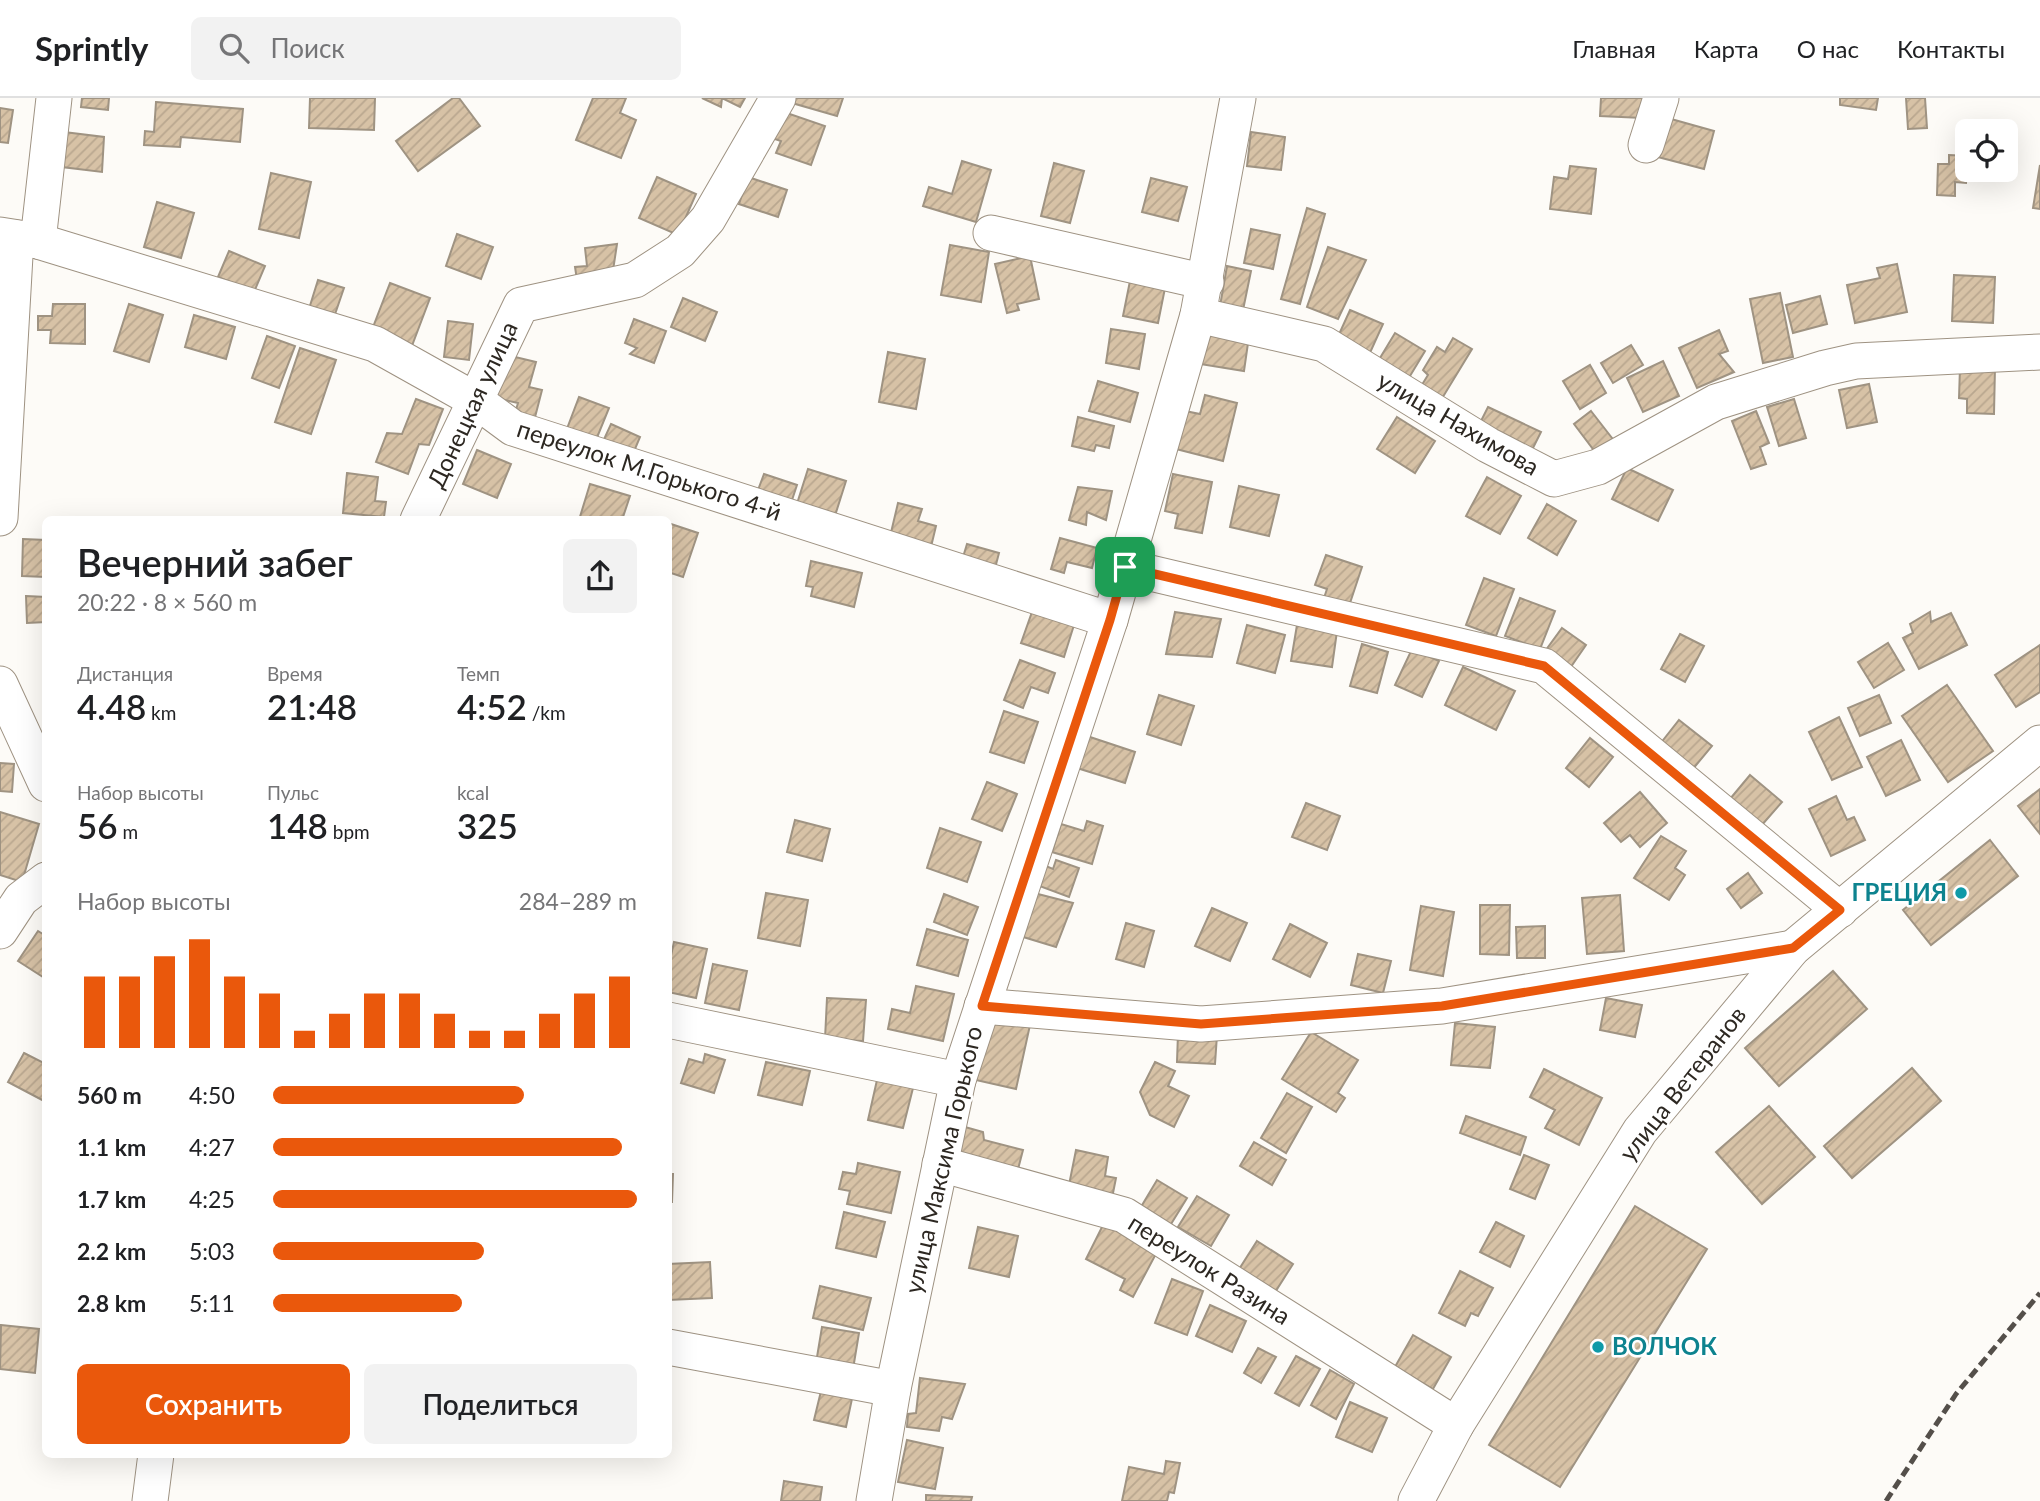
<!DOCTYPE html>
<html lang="ru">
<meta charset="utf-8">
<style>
:root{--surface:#fff;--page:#f2f2f2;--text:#202124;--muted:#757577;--line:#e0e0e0;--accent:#ea580c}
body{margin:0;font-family:Lato,sans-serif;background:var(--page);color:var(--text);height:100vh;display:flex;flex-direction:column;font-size:26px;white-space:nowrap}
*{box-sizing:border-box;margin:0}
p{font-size:23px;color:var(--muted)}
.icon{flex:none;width:38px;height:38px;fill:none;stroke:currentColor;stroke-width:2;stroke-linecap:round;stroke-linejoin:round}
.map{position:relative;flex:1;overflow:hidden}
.sheet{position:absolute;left:42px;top:418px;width:630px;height:942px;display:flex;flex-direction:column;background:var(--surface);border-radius:10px;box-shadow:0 7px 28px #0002}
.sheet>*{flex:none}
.controls{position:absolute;left:1955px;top:21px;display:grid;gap:14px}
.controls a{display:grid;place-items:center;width:63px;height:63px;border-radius:10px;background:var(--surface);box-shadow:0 7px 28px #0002;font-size:35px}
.pin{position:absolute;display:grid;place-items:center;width:60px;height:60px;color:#fff;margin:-30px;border-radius:14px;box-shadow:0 4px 10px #0006}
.round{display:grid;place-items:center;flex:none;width:74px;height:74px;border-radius:10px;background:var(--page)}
.headline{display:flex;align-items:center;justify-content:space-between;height:119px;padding:0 35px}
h1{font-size:38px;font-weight:600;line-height:52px}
.metrics{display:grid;grid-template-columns:repeat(3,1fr);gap:10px;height:119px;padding:7px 35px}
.metrics div{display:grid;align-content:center}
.metrics b{font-size:35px;font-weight:600}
.metrics small{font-size:19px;font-weight:400}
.metrics p{font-size:19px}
.chart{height:196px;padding:14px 35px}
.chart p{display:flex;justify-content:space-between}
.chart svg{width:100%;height:126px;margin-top:7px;stroke:var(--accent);stroke-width:6}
.action{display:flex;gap:14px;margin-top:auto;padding:14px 35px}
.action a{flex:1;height:80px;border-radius:10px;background:var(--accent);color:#fff;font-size:28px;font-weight:600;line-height:80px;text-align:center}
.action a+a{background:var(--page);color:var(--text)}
ul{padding:0 35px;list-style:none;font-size:23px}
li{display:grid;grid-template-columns:112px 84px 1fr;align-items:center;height:52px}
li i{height:18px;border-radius:9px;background:var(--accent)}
header{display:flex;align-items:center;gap:42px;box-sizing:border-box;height:98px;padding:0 35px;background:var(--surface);border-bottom:2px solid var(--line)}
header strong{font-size:33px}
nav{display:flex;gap:38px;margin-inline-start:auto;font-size:24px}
.search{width:490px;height:63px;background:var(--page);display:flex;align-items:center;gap:18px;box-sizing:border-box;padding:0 24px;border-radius:10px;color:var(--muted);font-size:26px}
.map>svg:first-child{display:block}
.building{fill:url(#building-hatch);stroke:#9f9382;stroke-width:2}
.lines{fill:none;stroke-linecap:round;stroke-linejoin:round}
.minor-casing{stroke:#9e9282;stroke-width:37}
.minor{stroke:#fff;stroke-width:35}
.rail{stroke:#544f4a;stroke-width:5;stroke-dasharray:10 5;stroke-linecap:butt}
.route-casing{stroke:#fff;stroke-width:14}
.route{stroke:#ea580c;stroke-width:9}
.culture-dot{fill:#0f9aa8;stroke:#fff;stroke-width:2.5}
.labels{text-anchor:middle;stroke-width:5;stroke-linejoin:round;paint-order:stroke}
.street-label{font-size:24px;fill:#2d2822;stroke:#fff}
.culture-label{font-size:24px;font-weight:bold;fill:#0d838f;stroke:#fff;text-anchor:end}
</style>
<header>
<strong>Sprintly</strong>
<div class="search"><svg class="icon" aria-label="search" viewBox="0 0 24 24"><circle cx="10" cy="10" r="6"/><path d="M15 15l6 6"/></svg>Поиск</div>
<nav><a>Главная</a><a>Карта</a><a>О нас</a><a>Контакты</a></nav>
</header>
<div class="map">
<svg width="2040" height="1403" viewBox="0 0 2040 1403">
<defs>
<pattern id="building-hatch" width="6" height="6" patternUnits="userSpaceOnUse" patternTransform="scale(1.75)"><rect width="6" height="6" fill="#d7c2a6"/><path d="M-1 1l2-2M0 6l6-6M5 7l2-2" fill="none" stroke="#b9a78f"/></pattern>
</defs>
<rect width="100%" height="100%" fill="#fdfbf7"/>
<g class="building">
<path d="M82,0H109L108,12L81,9Z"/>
<path d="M310,0H375L374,32L309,30Z"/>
<path d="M453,0H459L480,28L418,73L396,43Z"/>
<path d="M593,0H626L620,15L636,22L621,60L576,42Z"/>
<path d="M702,0H745L740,9L722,0L721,9Z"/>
<path d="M794,0H843L837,18L792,5Z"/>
<path d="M1601,0H1643L1642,20L1600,18Z"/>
<path d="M1840,0H1878L1876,12L1840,7Z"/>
<path d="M1906,0H1925L1927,30L1908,31Z"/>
<path d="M156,4L243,11L240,44L181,39L180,49L144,47L145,33L154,34Z"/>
<path d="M0,10L13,12L8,45L0,44Z"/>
<path d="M778,12L825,28L811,67L776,55L781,43L769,39Z"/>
<path d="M1664,19L1714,33L1704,71L1654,58Z"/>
<path d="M64,34L104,39L102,74L62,69Z"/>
<path d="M1251,34L1285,39L1281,72L1247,68Z"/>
<path d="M1949,57L1967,58L1966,85L1955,84V98L1937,97L1938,66H1949Z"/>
<path d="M962,63L991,72L976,124L923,108L929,89L952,96Z"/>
<path d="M1054,65L1084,73L1070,125L1041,118Z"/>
<path d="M2040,67V111L2033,110Z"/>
<path d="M1570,68L1596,71L1591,116L1550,111L1554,79L1568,81Z"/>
<path d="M271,75L311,84L299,140L259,131Z"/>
<path d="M657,79L696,96L678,137L639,120Z"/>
<path d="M748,79L787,92L778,119L739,106Z"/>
<path d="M1151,80L1187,89L1178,123L1142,114Z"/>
<path d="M157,104L194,115L181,160L144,149Z"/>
<path d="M1307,110L1325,116L1300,206L1281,201Z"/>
<path d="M1251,131L1280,137L1273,171L1244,165Z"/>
<path d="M457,136L493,149L481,181L446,168Z"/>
<path d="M617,146L612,179L577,182L575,169L587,168L585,150Z"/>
<path d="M950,147L989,154L981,204L941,197Z"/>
<path d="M1328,149L1366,162L1338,221L1307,209Z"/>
<path d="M229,153L265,168L254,194L218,179Z"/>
<path d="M1030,158L1039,201L1017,206L1019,212L1007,215L995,166Z"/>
<path d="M1897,166L1907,214L1855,225L1847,187L1880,180L1877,170Z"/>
<path d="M1227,168L1251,173L1243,212L1220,208Z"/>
<path d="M1954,177L1995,179L1993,225L1952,223Z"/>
<path d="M318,182L344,190L333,222L308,214Z"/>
<path d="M1130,183L1165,190L1158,225L1123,218Z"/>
<path d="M390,185L430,200L410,253L370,237Z"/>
<path d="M1780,195L1793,259L1763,265L1750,201Z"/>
<path d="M1820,198L1827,226L1793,235L1786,207Z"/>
<path d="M683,200L717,214L705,243L671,229Z"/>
<path d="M53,206H85V246L50,245L51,232H38V218H52Z"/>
<path d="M129,206L163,217L149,264L114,253Z"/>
<path d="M1350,212L1383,226L1369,257L1336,243Z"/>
<path d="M194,217L235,229L226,261L185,249Z"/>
<path d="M634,221L666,233L654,265L630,256L637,250L625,245Z"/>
<path d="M448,223L473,226L469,262L444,259Z"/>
<path d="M1111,231L1145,236L1139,271L1106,265Z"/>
<path d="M1205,232L1249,238L1244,273L1200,266Z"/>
<path d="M1719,232L1728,253L1719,256L1734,274L1697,290L1679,250Z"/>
<path d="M1395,235L1425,253L1407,283L1377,265Z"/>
<path d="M267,238L295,248L279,290L252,280Z"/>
<path d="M1453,240L1472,251L1438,307L1417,295L1428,277L1423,272L1437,249L1445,254Z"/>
<path d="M1631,247L1643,267L1613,285L1601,265Z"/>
<path d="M300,250L336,262L311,336L275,324Z"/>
<path d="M888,254L925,261L916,311L879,304Z"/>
<path d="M503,256L536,264L529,289L542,292L533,327L513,322L518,305L492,299Z"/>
<path d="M1663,263L1679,298L1643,314L1627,280Z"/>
<path d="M1590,267L1606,295L1580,311L1563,283Z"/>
<path d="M1960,269H1995L1994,316L1967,315V301L1959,300Z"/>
<path d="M1098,283L1138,295L1130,324L1089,313Z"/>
<path d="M1869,286L1877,324L1847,330L1839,292Z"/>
<path d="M1205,297L1237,305L1223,363L1176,351L1185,313L1200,316Z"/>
<path d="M579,299L609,310L594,347L565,336Z"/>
<path d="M416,301L443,311L429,347L419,346L408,376L376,364L387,335L402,336Z"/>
<path d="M1794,301L1806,340L1779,348L1767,309Z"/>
<path d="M1488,309L1541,334L1527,362L1480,325Z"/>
<path d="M1591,313L1619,349L1602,363L1574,326Z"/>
<path d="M1756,313L1769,345L1760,349L1766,366L1751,371L1732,323Z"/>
<path d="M1078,319L1114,328L1109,350L1096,347L1094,353L1072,348Z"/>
<path d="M1397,319L1435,343L1415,375L1377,351Z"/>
<path d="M611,326L640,339L630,363L600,350Z"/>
<path d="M477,352L511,366L497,400L463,386Z"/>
<path d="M1627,370L1673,392L1658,423L1612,401Z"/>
<path d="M808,371L846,383L833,424L795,412Z"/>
<path d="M347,375L378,379L375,403L386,404L384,419L343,415Z"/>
<path d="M764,376L797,387L789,411L755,400Z"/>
<path d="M1173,376L1212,384L1202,435L1175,430L1178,416L1165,413Z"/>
<path d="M1487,379L1521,398L1500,436L1466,418Z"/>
<path d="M590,386L630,398L622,422H579Z"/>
<path d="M1239,388L1279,397L1269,438L1230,429Z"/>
<path d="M1078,389L1112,393L1106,422L1087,414L1086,427L1069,422Z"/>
<path d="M898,405L922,411L918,423L936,428L930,453L889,443Z"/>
<path d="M1547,406L1576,423L1557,457L1528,440Z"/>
<path d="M668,425L698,435L683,479L668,474Z"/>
<path d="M1060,440L1097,450L1092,470L1067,464L1064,475L1051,471Z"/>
<path d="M23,441L46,442V479L22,478Z"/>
<path d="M967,446L999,455L993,478L960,469Z"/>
<path d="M1326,457L1362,469L1348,511L1323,503L1327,491L1315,487Z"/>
<path d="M811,463L862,475L854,509L811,498L813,489L806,488Z"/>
<path d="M1484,480L1514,491L1496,538L1466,527Z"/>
<path d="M26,498L46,499V524L27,525Z"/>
<path d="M1520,500L1555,513L1540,551L1505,538Z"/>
<path d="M1032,514L1074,527L1064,559L1021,545Z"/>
<path d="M1175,514L1221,521L1212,559L1166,556Z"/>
<path d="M1930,514L1931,524L1951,515L1967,547L1919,571L1903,540L1913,535L1910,526Z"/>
<path d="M1247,527L1285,537L1275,575L1237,565Z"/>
<path d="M1297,527L1337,533L1332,569L1291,563Z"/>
<path d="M1562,530L1586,547L1568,573L1543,556Z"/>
<path d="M1680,536L1704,548L1685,584L1661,571Z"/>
<path d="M1888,545L1904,572L1874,590L1858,564Z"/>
<path d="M1362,546L1388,554L1377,595L1350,588Z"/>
<path d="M2040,547V594L2016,609L1995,577Z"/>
<path d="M1412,551L1439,563L1422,599L1395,587Z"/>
<path d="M1020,562L1055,575L1048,595L1031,589L1023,610L1004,602Z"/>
<path d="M1463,569L1515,593L1496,632L1445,607Z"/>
<path d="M1947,587L1993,653L1948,684L1902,618Z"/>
<path d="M1159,597L1194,608L1181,647L1147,636Z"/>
<path d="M1879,597L1891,625L1860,638L1848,610Z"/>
<path d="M1004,613L1038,624L1024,665L990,654Z"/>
<path d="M1839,619L1862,669L1832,682L1809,634Z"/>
<path d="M1679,622L1712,648L1692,672L1660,646Z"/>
<path d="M1087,638L1135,654L1125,685L1077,670Z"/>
<path d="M1590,640L1613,659L1589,689L1566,670Z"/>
<path d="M1901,642L1920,682L1886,698L1867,659Z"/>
<path d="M0,665L14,666L12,694L0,693Z"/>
<path d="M1750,677L1782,704L1761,728L1730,701Z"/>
<path d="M987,684L1017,696L1002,733L972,721Z"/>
<path d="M2040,691V736L2018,708Z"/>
<path d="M1640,694L1667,725L1640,749L1630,737L1621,744L1604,725Z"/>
<path d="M1836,698L1847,722L1854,719L1865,742L1831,758L1809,711Z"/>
<path d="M1306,705L1340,718L1327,752L1292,739Z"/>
<path d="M0,714L39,726L22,784L0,777Z"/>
<path d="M795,722L830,731L822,763L787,754Z"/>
<path d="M1087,723L1103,728L1092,766L1052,754L1061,726L1084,733Z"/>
<path d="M940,730L981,744L967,784L927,770Z"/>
<path d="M1661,738L1686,753L1675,770L1685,777L1669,802L1634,780Z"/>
<path d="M1990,742L2018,778L1931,847L1903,812Z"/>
<path d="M1056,762L1079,770L1069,799L1034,786L1041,766L1053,771Z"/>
<path d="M1748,775L1762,795L1741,810L1727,791Z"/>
<path d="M766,795L808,802L800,848L758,840Z"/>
<path d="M1034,795L1073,805L1056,849L1020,838Z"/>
<path d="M944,796L978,809L967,837L934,824Z"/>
<path d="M1620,797L1624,853L1587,856L1582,800Z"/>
<path d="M1480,807H1510L1509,857L1480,856Z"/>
<path d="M1421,808L1454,814L1443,878L1410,872Z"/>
<path d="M1212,810L1247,825L1230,863L1195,848Z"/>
<path d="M1126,825L1154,833L1144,869L1116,861Z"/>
<path d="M1290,826L1327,845L1310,879L1273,861Z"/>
<path d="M1545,828V860H1517L1516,829Z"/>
<path d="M927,831L968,842L958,878L917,867Z"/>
<path d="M38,833L46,838V881L18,863Z"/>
<path d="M674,844L707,851L696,900L668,894V871Z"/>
<path d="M1358,856L1391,863L1383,895L1351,887Z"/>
<path d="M713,866L747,873L739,912L705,905Z"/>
<path d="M1833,873L1867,911L1779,988L1745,950Z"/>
<path d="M916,888L954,896L943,943L888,931L892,911L910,915Z"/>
<path d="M827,900L866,902L863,943L825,941Z"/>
<path d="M1606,900L1642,907L1635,939L1600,932Z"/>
<path d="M990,918L1030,927L1016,991L976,982Z"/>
<path d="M1455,925L1495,929L1490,970L1451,967Z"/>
<path d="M1311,934L1358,962L1338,995L1345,1000L1336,1014L1282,981Z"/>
<path d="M1178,935L1217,937L1215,966L1177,964Z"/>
<path d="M24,955L46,966V1004L8,984Z"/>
<path d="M705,956L725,962L714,995L681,985L689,961L703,965Z"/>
<path d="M766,964L810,973L802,1007L758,997Z"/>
<path d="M1155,964L1175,973L1168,988L1189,998L1174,1029L1150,1017L1140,994Z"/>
<path d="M1912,970L1941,1003L1852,1080L1824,1048Z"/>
<path d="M1544,971L1602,1000L1579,1047L1545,1030L1555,1012L1530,999Z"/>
<path d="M877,982L913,990L903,1030L868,1022Z"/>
<path d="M1287,995L1312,1009L1286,1055L1261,1040Z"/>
<path d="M1769,1008L1815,1059L1762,1106L1716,1054Z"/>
<path d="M1466,1018L1526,1039L1520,1057L1460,1035Z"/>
<path d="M965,1029L983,1034L984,1042L1023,1052L1017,1075L957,1061Z"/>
<path d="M1254,1044L1286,1062L1272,1087L1240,1068Z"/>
<path d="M1076,1052L1108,1059L1105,1078L1116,1080L1111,1105L1067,1097Z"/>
<path d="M1524,1057L1549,1067L1535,1101L1510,1091Z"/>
<path d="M858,1065L900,1074L891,1115L847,1106L850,1093L839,1091L843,1074L856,1076Z"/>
<path d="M668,1076H673L672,1104H668Z"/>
<path d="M1157,1082L1187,1100L1168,1131L1138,1114Z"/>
<path d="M1197,1098L1229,1117L1211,1148L1178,1129Z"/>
<path d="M1635,1108L1707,1151L1560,1389L1489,1347Z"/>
<path d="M844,1114L885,1124L876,1159L836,1150Z"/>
<path d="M1496,1124L1524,1138L1510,1169L1480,1154Z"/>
<path d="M1104,1125L1158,1152L1133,1199L1120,1192L1125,1181L1086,1161Z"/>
<path d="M978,1129L1018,1138L1009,1179L969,1170Z"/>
<path d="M1257,1143L1293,1166L1272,1199L1236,1176Z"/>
<path d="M710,1164L712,1200L668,1202V1166Z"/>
<path d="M1460,1173L1493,1190L1478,1218L1471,1215L1465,1228L1439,1215Z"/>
<path d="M1172,1181L1203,1193L1187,1237L1155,1225Z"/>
<path d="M820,1188L871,1200L863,1232L813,1220Z"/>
<path d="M1210,1207L1246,1223L1232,1254L1196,1238Z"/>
<path d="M1,1227L39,1231L35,1275L0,1271Z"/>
<path d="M822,1229L859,1235L853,1271L816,1265Z"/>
<path d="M1413,1237L1451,1259L1433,1291L1395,1269Z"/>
<path d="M1258,1250L1276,1259L1261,1285L1244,1275Z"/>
<path d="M1296,1258L1320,1271L1299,1308L1275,1295Z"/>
<path d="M1330,1272L1354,1286L1336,1321L1311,1307Z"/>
<path d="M920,1280L965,1286L952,1321L942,1319L939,1333L907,1329L908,1316L916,1315Z"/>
<path d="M822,1289L853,1296L846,1329L814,1322Z"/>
<path d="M1350,1304L1387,1320L1372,1354L1336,1339Z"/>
<path d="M907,1342L943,1350L935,1391L898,1384Z"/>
<path d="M1166,1363L1180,1365L1174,1395L1169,1394L1167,1403H1122L1129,1369L1164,1376Z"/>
<path d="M784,1383L822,1389L820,1403H781Z"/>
<path d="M926,1397L972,1399L971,1403H926Z"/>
</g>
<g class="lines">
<g class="minor-casing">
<g id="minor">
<path d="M1646,47L1661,0"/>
<path d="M991,135L1206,184"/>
<path d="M0,137L38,143L375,246L475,302L513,330L1110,522"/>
<path d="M38,143L54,0"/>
<path d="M1198,217L1324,246L1488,347L1554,381L1598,369L1716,304L1825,270L1856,263L2040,254"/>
<path d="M0,420L16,140"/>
<path d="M418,422L521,207L635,182L680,153L708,121L778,0"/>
<path d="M1125,469L1544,568L1840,812"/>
<path d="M0,586L46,686"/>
<path d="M0,833L21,801L46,782"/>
<path d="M982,908L1201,926L1442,908L1793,850"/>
<path d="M668,922L958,982"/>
<path d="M940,1066L1124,1117L1456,1327"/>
<path d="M668,1249L893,1291"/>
<path d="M150,1403L156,1356"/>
<path d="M874,1403L893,1291L958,982L1110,522L1198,217L1238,0"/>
<path d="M1416,1403L1456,1327L1640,1033L1793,850L2040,645"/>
</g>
</g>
<use href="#minor" class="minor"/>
<path class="rail" d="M1886,1403L1956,1296L2040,1195"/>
</g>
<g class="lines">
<g class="route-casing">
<path id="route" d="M1125,469L1544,568L1840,812L1793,850L1442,908L1201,926L982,908L1110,522Z"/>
</g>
<use href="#route" class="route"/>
</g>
<g class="culture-dot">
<circle cx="1961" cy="795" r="7"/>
<circle cx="1598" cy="1249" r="7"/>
</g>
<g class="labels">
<g class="street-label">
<text transform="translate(473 307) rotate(-65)" y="8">Донецкая улица</text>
<text transform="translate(1458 326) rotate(30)" y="8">улица Нахимова</text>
<text transform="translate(649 373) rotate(18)" y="8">переулок М.Горького 4-й</text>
<text transform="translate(1683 986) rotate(-52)" y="8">улица Ветеранов</text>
<text transform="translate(944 1062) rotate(-77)" y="8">улица Максима Горького</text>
<text transform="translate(1209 1172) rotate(32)" y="8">переулок Разина</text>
</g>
<g class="culture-label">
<text x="1947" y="803">ГРЕЦИЯ</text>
<text x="1612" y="1257" text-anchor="start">ВОЛЧОК</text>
</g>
</g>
</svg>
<div class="controls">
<a><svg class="icon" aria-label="locate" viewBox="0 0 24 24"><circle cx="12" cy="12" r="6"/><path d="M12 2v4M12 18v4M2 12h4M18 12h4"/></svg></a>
</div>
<div class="pin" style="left:1125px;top:469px;background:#1e9e55"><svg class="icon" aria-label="arrive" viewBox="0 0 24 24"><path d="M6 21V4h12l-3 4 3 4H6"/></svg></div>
<section class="sheet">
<div class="headline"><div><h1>Вечерний забег</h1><p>20:22 · 8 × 560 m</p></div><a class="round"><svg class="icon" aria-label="share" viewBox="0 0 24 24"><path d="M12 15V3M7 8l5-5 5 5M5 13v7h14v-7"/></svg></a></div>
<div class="metrics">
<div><p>Дистанция</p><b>4.48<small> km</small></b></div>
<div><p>Время</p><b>21:48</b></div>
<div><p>Темп</p><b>4:52<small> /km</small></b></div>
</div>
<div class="metrics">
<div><p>Набор высоты</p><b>56<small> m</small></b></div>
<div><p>Пульс</p><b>148<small> bpm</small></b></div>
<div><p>kcal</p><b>325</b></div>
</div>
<div class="chart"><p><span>Набор высоты</span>284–289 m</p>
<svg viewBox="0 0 160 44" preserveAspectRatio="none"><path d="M5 44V19M15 44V19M25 44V12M35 44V6M45 44V19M55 44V25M65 44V38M75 44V32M85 44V25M95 44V25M105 44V32M115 44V38M125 44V38M135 44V32M145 44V25M155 44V19"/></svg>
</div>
<ul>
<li><b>560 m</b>4:50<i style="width:69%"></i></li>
<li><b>1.1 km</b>4:27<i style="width:96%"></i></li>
<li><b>1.7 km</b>4:25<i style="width:100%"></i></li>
<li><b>2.2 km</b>5:03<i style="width:58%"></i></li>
<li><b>2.8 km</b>5:11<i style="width:52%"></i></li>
</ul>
<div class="action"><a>Сохранить</a><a>Поделиться</a></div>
</section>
</div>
